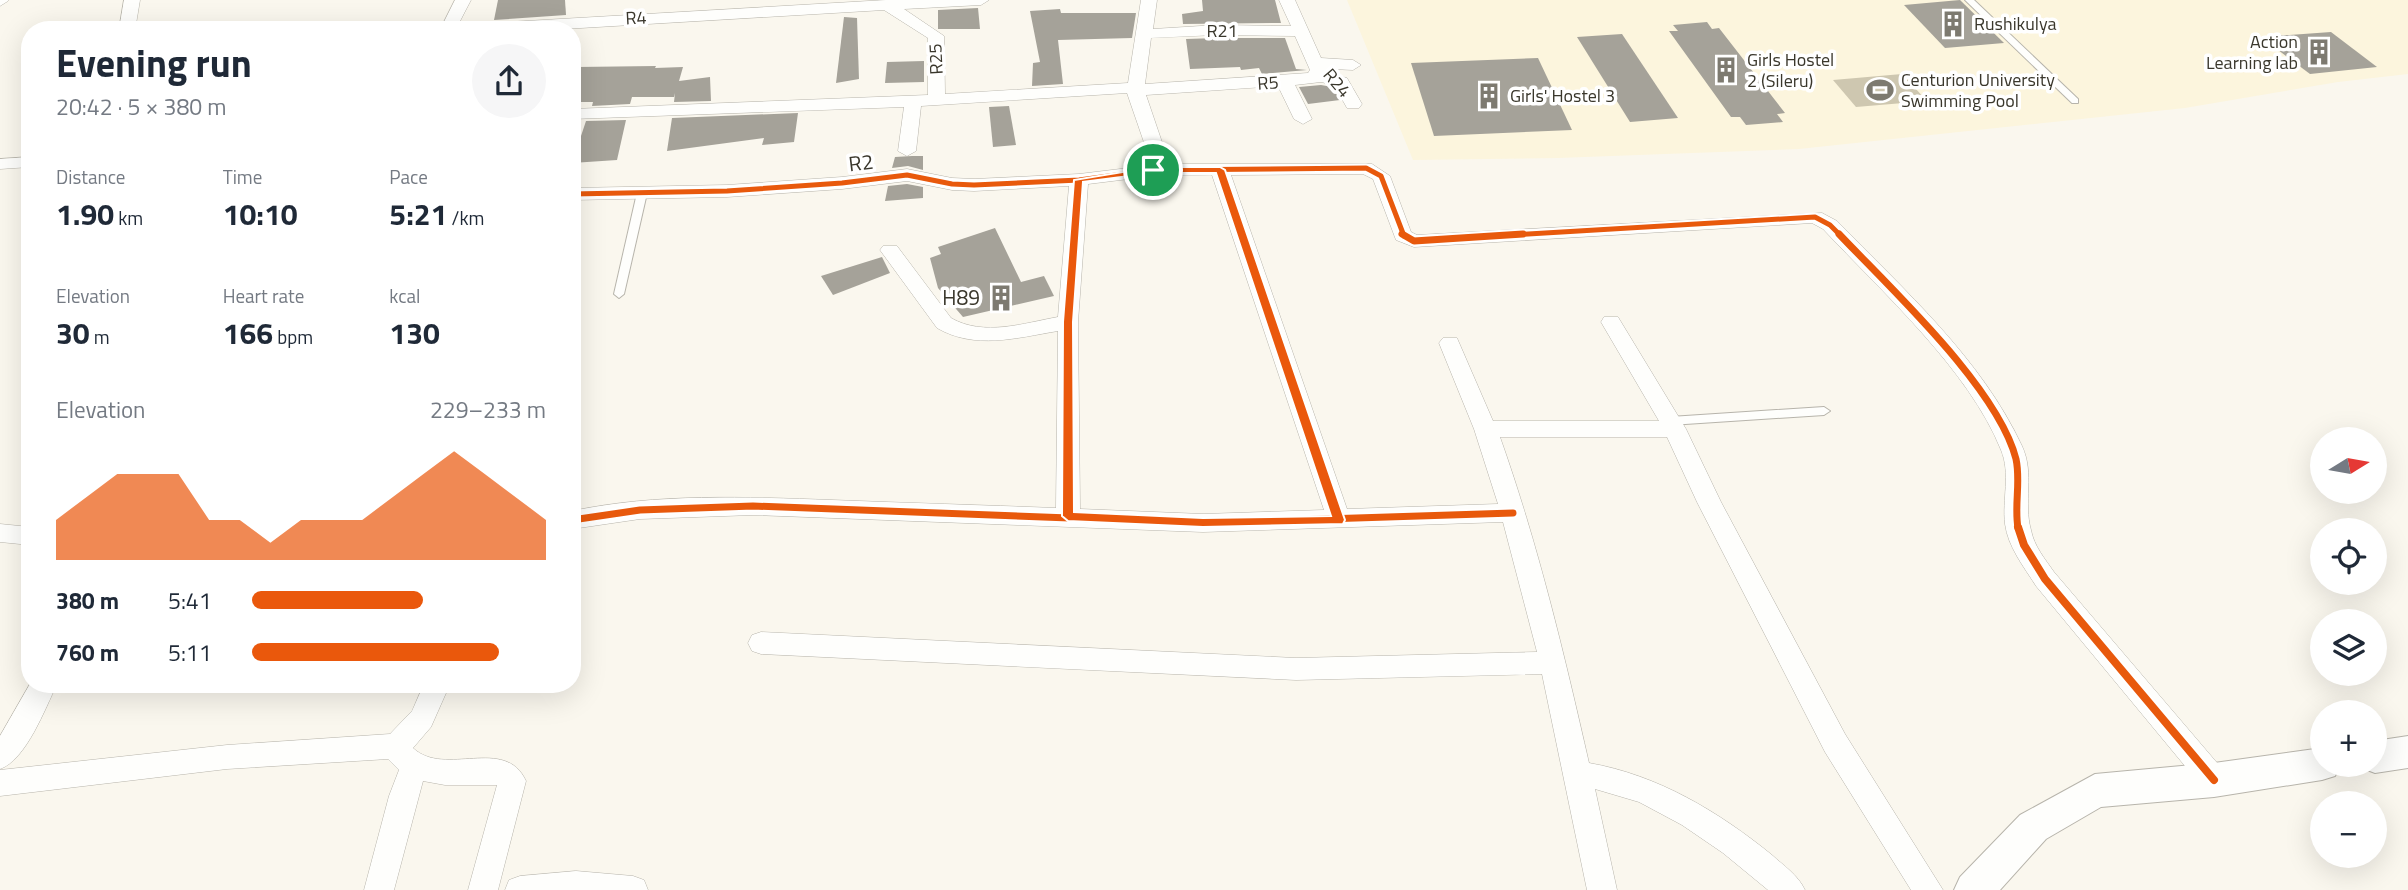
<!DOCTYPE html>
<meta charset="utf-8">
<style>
:root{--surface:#fff;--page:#f6f6f7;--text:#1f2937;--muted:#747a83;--accent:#ea580c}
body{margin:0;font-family:"Titillium Web",sans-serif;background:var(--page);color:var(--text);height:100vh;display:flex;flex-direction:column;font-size:26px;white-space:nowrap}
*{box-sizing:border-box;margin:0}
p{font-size:23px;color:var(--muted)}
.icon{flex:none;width:38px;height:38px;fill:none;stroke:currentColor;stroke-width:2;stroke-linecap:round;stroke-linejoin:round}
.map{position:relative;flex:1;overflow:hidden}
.sheet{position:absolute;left:21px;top:21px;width:560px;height:672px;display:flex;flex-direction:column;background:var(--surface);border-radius:28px;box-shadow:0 7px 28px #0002}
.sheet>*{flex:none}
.needle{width:46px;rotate:79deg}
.tools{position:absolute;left:2310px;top:427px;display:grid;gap:14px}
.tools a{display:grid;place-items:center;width:77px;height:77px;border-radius:50%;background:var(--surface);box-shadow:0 7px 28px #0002;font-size:35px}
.pin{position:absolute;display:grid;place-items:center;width:60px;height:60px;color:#fff;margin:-30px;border:4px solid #fff;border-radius:50%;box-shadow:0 2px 7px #0007}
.round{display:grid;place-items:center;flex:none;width:74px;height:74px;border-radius:37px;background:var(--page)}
.summary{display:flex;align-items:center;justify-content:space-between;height:119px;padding:0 35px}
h1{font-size:38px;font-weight:700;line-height:52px}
.metrics{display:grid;grid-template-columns:repeat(3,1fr);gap:10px;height:119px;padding:7px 35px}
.metrics div{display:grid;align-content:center}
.metrics b{font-size:30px;font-weight:700}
.metrics small{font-size:19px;font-weight:400}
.metrics p{font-size:19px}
.chart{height:196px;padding:14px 35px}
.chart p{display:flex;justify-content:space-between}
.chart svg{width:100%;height:126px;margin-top:7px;fill:var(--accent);opacity:.7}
ul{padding:0 35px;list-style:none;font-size:23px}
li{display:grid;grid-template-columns:112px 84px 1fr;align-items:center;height:52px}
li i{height:18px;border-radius:9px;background:var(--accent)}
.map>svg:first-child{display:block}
.built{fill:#fcf5dd}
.water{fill:#cec7b0}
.building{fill:#a5a299}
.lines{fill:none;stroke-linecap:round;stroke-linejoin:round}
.service-casing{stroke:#b7b4ab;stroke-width:2}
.minor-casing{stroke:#b7b4ab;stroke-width:1}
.tertiary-casing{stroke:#b7b4ab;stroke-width:2}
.service{fill:#fefefc;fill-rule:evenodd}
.minor{fill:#fefefc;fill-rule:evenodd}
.tertiary{fill:#fefefc;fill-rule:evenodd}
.cycleway-far2-casing{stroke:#fff;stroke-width:9}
.cycleway-far1-casing{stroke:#fff;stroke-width:11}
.cycleway-casing{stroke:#fff;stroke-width:12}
.cycleway-far2{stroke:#e8590c;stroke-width:5}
.cycleway-far1{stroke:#e8590c;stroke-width:7}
.cycleway{stroke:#e8590c;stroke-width:8}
.route{fill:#ea580c;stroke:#fff;stroke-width:2;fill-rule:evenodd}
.labels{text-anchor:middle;stroke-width:7;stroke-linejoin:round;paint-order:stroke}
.far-street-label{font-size:18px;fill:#3a372c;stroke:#fff}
.far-poi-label{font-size:18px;fill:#3a372c;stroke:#fff;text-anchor:start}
.street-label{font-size:21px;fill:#3a372c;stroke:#fff}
.poi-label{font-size:21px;fill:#3a372c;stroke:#fff;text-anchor:end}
</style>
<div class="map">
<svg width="2408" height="890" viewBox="0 0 2408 890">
<rect width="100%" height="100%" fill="#faf7ee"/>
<path class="built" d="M1347,0H2408V74L2338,82L2185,108L1799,149L1558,158L1413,160Z"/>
<path class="water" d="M1902,74L1927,101L1856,107L1833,80Z"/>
<g class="building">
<path d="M498,0H565L566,15L494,20Z"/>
<path d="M1202,0H1275L1281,23L1183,24L1182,14L1203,11Z"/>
<path d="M1960,0L2004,43L1945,48L1904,5Z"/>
<path d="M978,8L980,29H938V10Z"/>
<path d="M1060,9L1061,13H1136L1132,38L1058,40L1063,84L1032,86L1033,63L1040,62L1030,11Z"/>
<path d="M844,17L857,18L859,79L836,83Z"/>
<path d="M1707,22L1712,29L1719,28L1785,113L1777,114L1783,122L1746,125L1740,117H1731L1669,31H1678L1673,25Z"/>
<path d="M2331,32L2377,67L2310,74L2261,37Z"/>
<path d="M1622,34L1678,118L1630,122L1577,37Z"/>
<path d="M1217,38H1285L1296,69L1307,70L1262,74L1259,68L1241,70L1240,67L1190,69L1186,39Z"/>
<path d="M1538,58L1572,130L1434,136L1411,63Z"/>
<path d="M924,61V82L885,83L887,62Z"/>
<path d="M656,66L655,68L683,67L679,81L710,77L711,101L674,102L675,93L674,97H632L630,104L592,106L593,102H572V83L577,67Z"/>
<path d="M1321,85L1332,87L1340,100L1308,104L1299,87Z"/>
<path d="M1009,106L1016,145L993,147L989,107Z"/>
<path d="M798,113L794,142L762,145L764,138L667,151L672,118Z"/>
<path d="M626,120L617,160L572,163L586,121Z"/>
<path d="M912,156H923V170L908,166L892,168L895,157Z"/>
<path d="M907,184L923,187V198L885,201L888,186Z"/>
<path d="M995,228L1021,282L1044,276L1054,296L963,317L938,288L930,258L941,254L938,247Z"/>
<path d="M882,257L890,273L833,295L821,276Z"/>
</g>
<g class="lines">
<g class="service-casing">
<g id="service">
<path d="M1965,0H1974L2078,99V103H2072Z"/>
<path d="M642,190L647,193L624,294L619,298L614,294L637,193Z"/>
<path d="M1824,407L1830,411L1824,415L1670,425L1664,421L1670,417Z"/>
</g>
</g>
<g class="minor-casing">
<g id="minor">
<path d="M0,0H8V1L0,6Z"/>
<path d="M124,0H140L135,30H119Z"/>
<path d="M455,0H471L458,25L886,0H989L981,5L904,9L944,36L945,94L1128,83L1141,0H1157L1153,29L1217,25L1291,26L1279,0H1295L1321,58L1353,60L1361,65L1353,70L1332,69L1334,75L1347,78L1362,104L1359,108H1347L1334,85L1321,82L1295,85L1312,119L1303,124L1294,119L1278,86L1146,95L1166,154L1164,164H1372L1390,176L1411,232L1417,235L1822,213L1837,221C1904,290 1981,358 2022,446C2035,474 2023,502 2031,530C2034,546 2045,559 2054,572L2224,771L2228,780L2224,789L2214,793L2204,789L2036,586C2024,567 2008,547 2005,524C2002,499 2011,474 2001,450C1969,370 1882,292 1823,229L1812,223L1414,247L1396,240L1373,179L1363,174L1231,175L1347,509L1498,504L1474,429L1439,343L1443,338H1457L1493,421H1659L1601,322L1604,317H1618L1686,429L1721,502L1845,734L1943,890H1911L1825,752L1697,502L1667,437H1500C1538,544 1564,653 1589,763C1658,775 1719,812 1772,855C1784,866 1798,875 1805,890H1768L1723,853L1682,825L1639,802L1595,789L1617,890H1587L1542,674L1296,680L761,654L752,651L748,643L752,635L761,632L1296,658L1537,652L1503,522L1203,532L753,515L640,519L572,529V511C657,493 746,497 832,500C907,503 982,505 1056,508L1058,331C1016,338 975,350 937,328L880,250L883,246H897L951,318C984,337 1024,323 1058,317L1069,186L974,191L952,190L907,181L842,189L727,197L572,200V188L727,185L842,177L907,169L952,178L974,179L1079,174L1145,166L1148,154L1127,93L921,106L916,151L907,156L898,151L904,107L572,119V109L928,95V38L884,10L547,30H440ZM1217,35L1295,36L1310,70L1308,73L1145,84L1151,38ZM1212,175L1324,510L1203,514L1080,509L1078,322L1088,184L1153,176Z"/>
<path d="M30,157V167L0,169V159Z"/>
<path d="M0,524L30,527V545L0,542Z"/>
<path d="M30,684H57C45,709 26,760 0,769V736Z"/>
<path d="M424,684H450L431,727L413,748C445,778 505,735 526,781L498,890H468L497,785H445L423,781L394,890H364L389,796L399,770L388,759L227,769L0,796V770L227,745L390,734L412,711Z"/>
<path d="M576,871L633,876L644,880L648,890H505L509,880L520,876Z"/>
</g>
</g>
<g class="tertiary-casing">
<g id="tertiary">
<path d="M2408,736V768L2375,773L2362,768L2360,765H2375V741Z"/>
<path d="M2322,748V765H2340L2335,776L2322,780L2214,797L2101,807L2046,839L2000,890H1954L1960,877L2020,815L2095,774L2214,763Z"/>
</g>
</g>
<use href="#service" class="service"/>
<use href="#minor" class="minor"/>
<use href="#tertiary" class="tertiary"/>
<g class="cycleway-far2-casing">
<g id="cycleway-far2">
<path d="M572,194L727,191L842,183L907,175L952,184L974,185L1079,180L1153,170L1366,168L1381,176L1404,236"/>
<path d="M1494,236L1815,217L1830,225L1841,236"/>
</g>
</g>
<g class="cycleway-far1-casing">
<g id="cycleway-far1">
<path d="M1402,234L1414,241L1523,234"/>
<path d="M1839,234C1890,288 1998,388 2016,459C2021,482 2014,505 2018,528"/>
<path d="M572,520L640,510L753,506L1203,523L1513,513"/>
</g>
</g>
<g class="cycleway-casing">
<path id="cycleway" d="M2018,527L2024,545L2045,579L2214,780"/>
</g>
<use href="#cycleway-far2" class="cycleway-far2"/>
<use href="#cycleway-far1" class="cycleway-far1"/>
<use href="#cycleway" class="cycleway"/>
</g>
<path class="route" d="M1153,167H1220L1225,170L1345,520L1343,524L1203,527L1068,521L1062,516L1063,322L1074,180ZM1153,173H1216L1331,516L1203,518L1074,512L1073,322L1083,182Z"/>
<defs>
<g id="building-bare" transform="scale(2.1)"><path d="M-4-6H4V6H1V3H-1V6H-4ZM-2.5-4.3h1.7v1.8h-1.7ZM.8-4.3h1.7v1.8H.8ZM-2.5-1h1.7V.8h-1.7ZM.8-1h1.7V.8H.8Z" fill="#7d7a70" stroke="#fff" stroke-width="2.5" paint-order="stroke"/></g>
<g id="stadium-bare" transform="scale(2.1)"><path d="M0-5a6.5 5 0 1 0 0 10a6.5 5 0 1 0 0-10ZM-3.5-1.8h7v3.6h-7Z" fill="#7d7a70" stroke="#fff" stroke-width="2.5" paint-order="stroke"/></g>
</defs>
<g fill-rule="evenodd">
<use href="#building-bare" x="1953" y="24"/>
<use href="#building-bare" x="2319" y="52"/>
<use href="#building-bare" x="1726" y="70"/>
<use href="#stadium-bare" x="1880" y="90"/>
<use href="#building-bare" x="1489" y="96"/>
<use href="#building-bare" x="1001" y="298"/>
</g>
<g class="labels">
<g class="far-street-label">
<text transform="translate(636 18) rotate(-3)" y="6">R4</text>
<text x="1222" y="37">R21</text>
<text transform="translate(936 59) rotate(-93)" y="6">R25</text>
<text transform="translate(1268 83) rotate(-4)" y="6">R5</text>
<text transform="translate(1337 83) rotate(50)" y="6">R24</text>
</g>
<g class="far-poi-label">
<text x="1974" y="30">Rushikulya</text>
<text x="2298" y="48" text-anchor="end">Action<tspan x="2298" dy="21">Learning lab</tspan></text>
<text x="1747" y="66">Girls Hostel<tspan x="1747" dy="21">2 (Sileru)</tspan></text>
<text x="1901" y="86">Centurion University<tspan x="1901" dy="21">Swimming Pool</tspan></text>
<text x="1510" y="102">Girls' Hostel 3</text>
</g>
<g class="street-label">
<text transform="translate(861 163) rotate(-7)" y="7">R2</text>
</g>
<g class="poi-label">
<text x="980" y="305">H89</text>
</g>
</g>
</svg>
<div class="tools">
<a><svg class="needle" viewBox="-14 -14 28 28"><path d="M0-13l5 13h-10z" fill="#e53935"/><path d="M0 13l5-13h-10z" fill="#747a83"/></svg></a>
<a><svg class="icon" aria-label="locate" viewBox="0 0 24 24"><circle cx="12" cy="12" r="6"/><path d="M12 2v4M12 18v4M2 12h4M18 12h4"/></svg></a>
<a><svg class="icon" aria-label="layers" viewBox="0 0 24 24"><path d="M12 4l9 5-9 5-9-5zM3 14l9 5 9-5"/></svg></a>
<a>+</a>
<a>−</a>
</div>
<div class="pin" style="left:1153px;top:170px;background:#1e9e55"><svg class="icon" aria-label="arrive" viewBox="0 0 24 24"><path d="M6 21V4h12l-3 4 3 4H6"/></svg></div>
<section class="sheet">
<div class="summary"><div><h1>Evening run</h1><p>20:42 · 5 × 380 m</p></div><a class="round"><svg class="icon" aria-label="share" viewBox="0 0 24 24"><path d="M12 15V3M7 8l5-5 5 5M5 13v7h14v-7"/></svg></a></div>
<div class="metrics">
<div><p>Distance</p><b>1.90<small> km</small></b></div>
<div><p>Time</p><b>10:10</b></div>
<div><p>Pace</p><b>5:21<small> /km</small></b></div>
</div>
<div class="metrics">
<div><p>Elevation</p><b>30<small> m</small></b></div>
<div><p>Heart rate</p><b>166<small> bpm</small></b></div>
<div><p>kcal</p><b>130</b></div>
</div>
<div class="chart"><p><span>Elevation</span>229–233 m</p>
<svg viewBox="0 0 160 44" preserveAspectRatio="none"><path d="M0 44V30L10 22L20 14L30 14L40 14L50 30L60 30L70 38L80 30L90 30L100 30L110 22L120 14L130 6L140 14L150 22L160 30V44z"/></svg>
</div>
<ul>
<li><b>380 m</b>5:41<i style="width:58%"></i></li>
<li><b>760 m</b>5:11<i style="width:84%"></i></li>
</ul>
</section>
</div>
